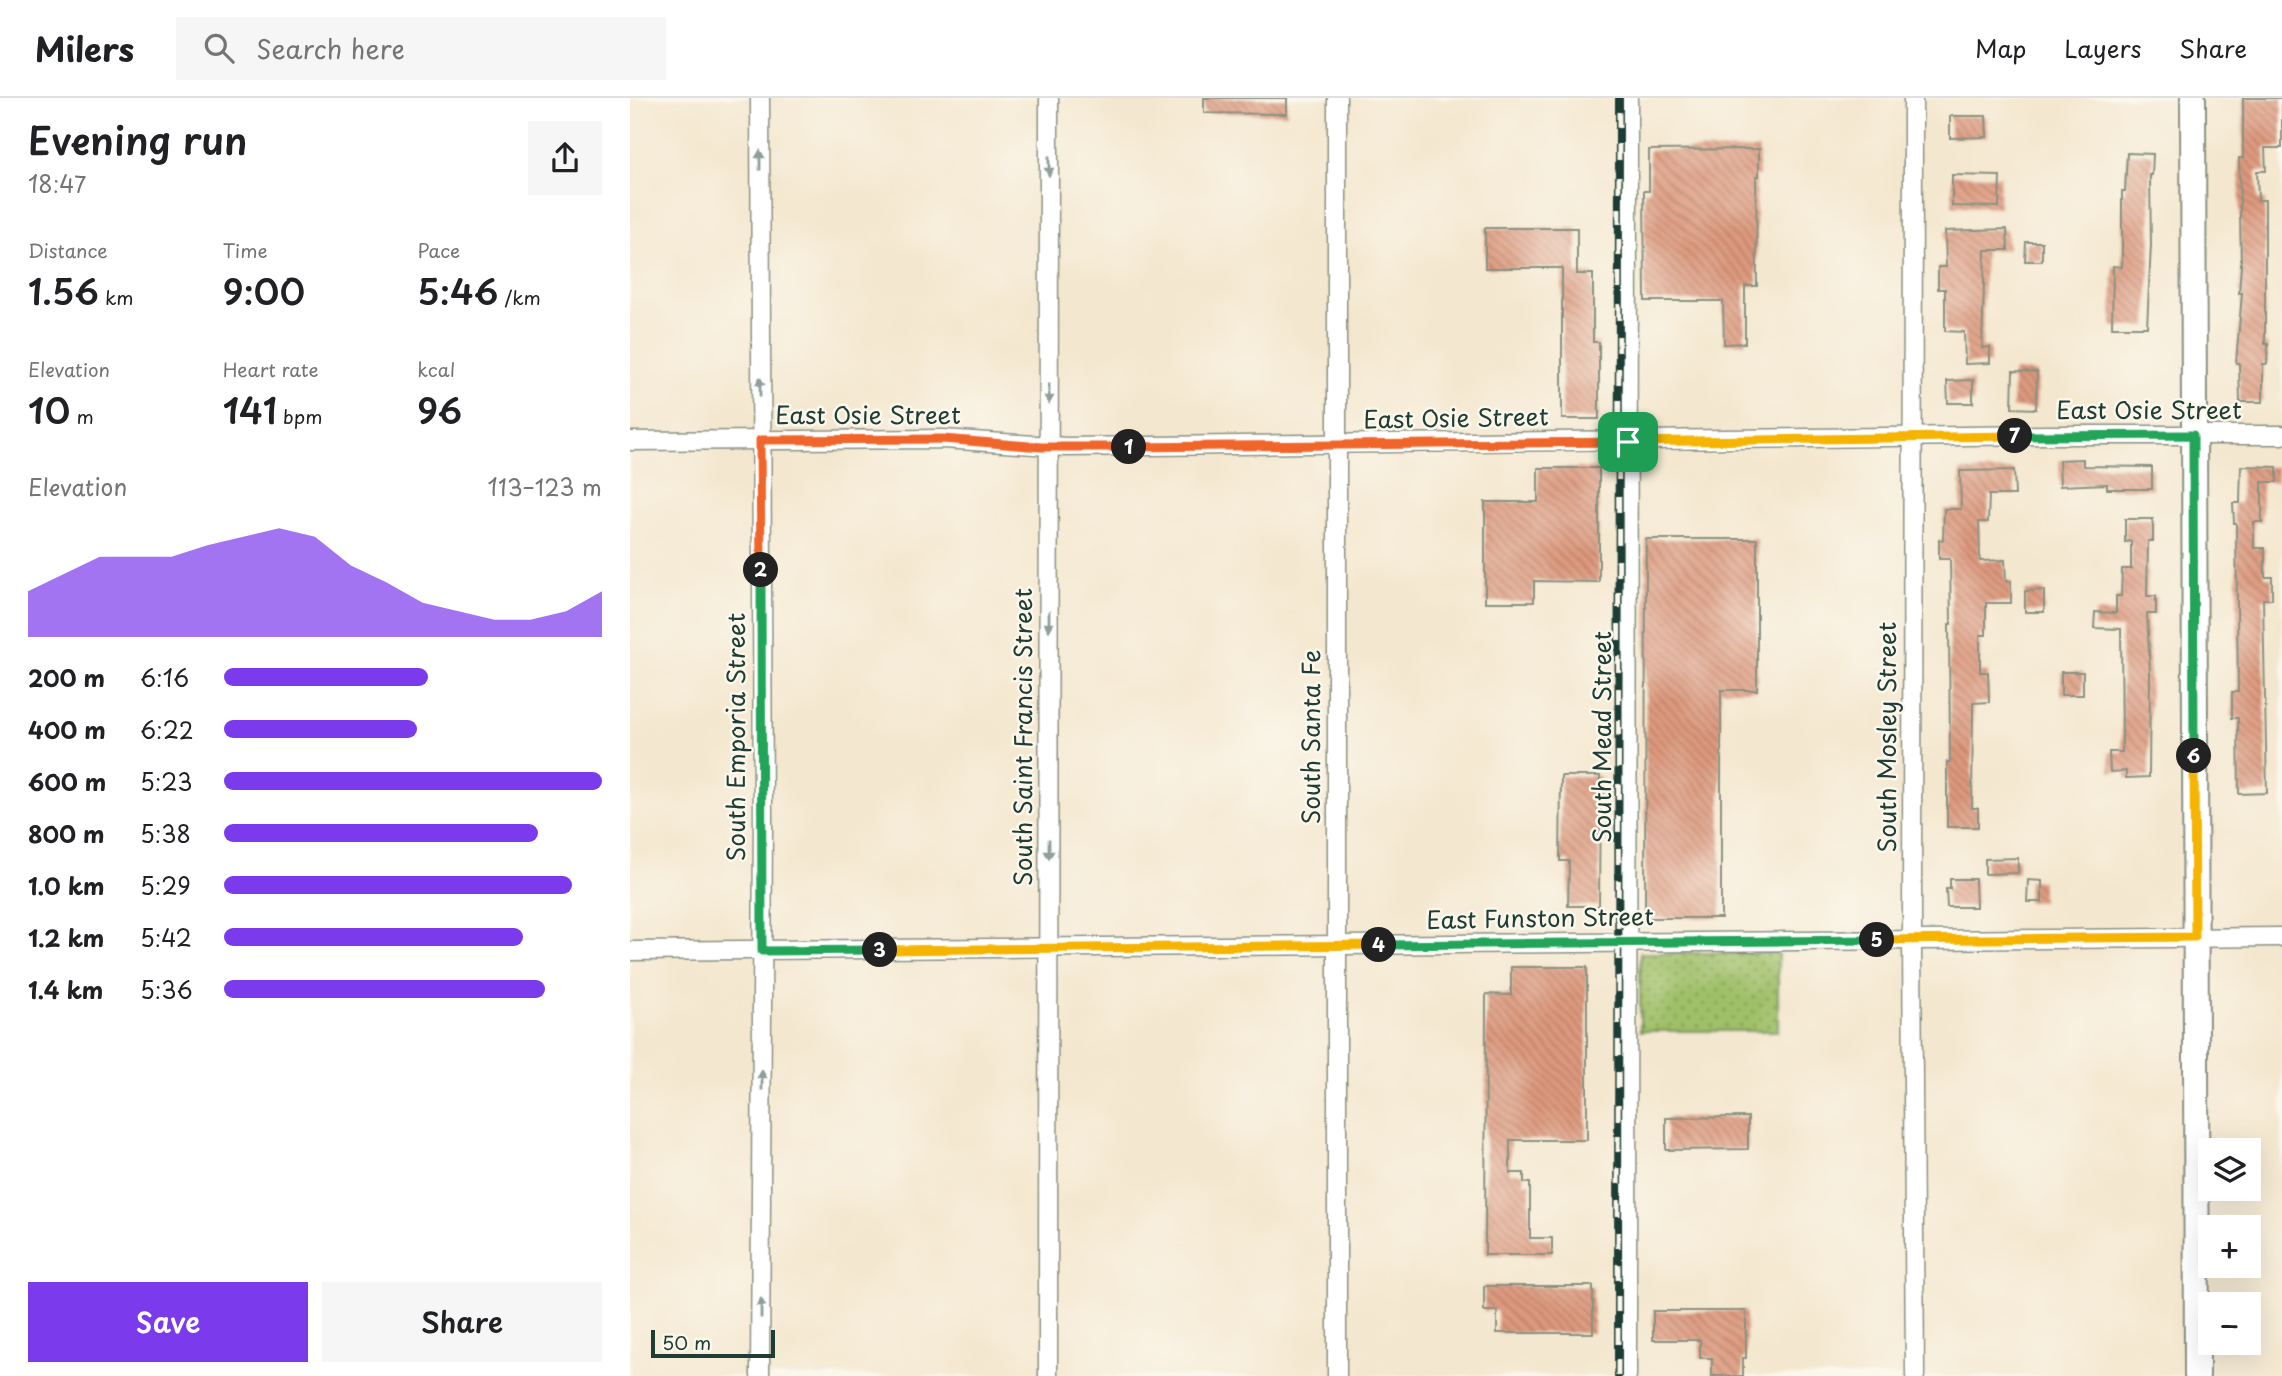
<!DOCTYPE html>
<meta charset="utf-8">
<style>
:root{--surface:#fff;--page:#f6f6f6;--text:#202124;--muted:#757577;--line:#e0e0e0;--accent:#7c3aed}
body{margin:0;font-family:"Playpen Sans",sans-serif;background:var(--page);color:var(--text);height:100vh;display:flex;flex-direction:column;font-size:26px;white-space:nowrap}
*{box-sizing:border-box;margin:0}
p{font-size:23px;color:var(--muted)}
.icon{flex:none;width:38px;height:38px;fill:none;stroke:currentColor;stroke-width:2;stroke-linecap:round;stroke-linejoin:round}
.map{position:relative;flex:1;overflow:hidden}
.panel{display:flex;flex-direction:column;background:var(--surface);width:630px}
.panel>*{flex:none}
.tools{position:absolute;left:1568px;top:1040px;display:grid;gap:14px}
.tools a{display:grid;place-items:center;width:63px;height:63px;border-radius:0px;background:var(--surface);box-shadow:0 7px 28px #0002;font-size:35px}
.scale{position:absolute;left:21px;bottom:18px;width:124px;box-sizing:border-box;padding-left:7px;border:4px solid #1f3d34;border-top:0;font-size:19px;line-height:24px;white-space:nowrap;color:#1f3d34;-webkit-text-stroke:5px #fbf7ec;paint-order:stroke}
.pin{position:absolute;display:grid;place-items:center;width:60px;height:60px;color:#fff;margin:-30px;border-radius:14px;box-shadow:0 4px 10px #0006}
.km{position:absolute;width:35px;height:35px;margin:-18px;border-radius:50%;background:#222;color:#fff;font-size:19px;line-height:35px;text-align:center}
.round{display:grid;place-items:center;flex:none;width:74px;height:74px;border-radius:0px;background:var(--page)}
.headline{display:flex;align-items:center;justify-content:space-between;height:119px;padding:0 28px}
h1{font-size:38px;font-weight:600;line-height:52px}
.stats{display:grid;grid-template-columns:repeat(3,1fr);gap:10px;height:119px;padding:7px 28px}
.stats div{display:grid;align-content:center}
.stats b{font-size:35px;font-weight:600}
.stats small{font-size:19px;font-weight:400}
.stats p{font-size:19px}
.chart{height:196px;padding:14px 28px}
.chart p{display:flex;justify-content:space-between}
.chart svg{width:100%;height:126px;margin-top:7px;fill:var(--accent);opacity:.7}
.primary-button{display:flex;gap:14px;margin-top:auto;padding:14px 28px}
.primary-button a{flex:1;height:80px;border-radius:0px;background:var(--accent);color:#fff;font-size:28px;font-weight:600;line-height:80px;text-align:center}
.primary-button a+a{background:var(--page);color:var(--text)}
ul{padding:0 28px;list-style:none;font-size:23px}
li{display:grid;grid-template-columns:112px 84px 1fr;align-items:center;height:52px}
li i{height:18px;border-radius:9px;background:var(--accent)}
header{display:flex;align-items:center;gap:42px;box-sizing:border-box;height:98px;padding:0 35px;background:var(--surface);border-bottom:2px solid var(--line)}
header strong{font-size:33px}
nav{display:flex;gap:38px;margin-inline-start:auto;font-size:24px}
.search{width:490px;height:63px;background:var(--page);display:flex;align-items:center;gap:18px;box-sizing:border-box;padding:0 24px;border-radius:0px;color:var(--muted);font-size:26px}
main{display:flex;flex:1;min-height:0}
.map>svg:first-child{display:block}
.grass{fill:url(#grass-dots);stroke:#5f7e4e;stroke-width:2}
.building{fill:url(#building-back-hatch)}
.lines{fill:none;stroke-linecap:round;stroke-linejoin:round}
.street-casing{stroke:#8a9282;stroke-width:21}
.secondary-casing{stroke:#8a9282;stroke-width:28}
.street{stroke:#fff;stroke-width:18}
.secondary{stroke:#fff;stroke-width:24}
.rail-casing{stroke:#1f3d34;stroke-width:8}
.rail{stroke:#fbf7ec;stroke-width:5;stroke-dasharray:16;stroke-linecap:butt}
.oneway{fill:#8f9e9a}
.split-1-casing{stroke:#fff;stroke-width:14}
.split-2-casing{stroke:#fff;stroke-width:14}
.split-3-casing{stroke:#fff;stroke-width:14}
.split-4-casing{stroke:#fff;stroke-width:14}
.split-5-casing{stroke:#fff;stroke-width:14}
.split-6-casing{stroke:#fff;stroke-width:14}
.split-7-casing{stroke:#fff;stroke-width:14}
.split-8-casing{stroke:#fff;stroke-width:14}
.split-1{stroke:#f0652b;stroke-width:9}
.split-2{stroke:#f0652b;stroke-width:9}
.split-3{stroke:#22a559;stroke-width:9}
.split-4{stroke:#f5b400;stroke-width:9}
.split-5{stroke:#22a559;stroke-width:9}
.split-6{stroke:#f5b400;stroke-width:9}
.split-7{stroke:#22a559;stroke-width:9}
.split-8{stroke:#f5b400;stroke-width:9}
.labels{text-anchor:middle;stroke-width:5;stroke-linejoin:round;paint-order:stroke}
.street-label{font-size:24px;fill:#1f3d34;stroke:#fbf7ec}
</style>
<header>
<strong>Milers</strong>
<div class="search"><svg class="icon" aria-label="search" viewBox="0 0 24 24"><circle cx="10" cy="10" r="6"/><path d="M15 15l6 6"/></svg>Search here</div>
<nav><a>Map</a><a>Layers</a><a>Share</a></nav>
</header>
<main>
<section class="panel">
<div class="headline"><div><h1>Evening run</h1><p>18:47</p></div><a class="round"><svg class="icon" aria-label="share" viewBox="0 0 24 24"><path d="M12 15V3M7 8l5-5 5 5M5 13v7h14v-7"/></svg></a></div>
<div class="stats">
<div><p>Distance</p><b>1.56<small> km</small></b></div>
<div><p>Time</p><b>9:00</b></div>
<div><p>Pace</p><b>5:46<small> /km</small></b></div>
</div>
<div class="stats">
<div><p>Elevation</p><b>10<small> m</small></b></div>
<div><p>Heart rate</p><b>141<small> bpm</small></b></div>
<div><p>kcal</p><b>96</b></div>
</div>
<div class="chart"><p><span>Elevation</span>113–123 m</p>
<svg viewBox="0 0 160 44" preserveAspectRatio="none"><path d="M0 44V28L10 22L20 16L30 16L40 16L50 12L60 9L70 6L80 9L90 19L100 25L110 32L120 35L130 38L140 38L150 35L160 28V44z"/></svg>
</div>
<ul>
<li><b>200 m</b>6:16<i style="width:54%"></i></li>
<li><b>400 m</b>6:22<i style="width:51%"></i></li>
<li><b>600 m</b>5:23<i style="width:100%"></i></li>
<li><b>800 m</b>5:38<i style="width:83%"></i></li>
<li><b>1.0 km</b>5:29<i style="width:92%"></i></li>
<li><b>1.2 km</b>5:42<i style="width:79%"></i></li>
<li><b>1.4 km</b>5:36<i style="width:85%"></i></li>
</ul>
<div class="primary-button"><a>Save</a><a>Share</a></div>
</section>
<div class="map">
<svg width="1652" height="1278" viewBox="0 0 1652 1278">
<defs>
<pattern id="grass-dots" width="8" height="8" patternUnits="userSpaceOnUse" patternTransform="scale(1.75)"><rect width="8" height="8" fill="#9fbf68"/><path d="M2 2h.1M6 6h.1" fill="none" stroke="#819c56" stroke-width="1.8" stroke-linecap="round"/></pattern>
<pattern id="building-back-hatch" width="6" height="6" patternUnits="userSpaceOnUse" patternTransform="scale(1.75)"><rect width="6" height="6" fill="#de997e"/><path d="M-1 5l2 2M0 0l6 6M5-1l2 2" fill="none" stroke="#b37e68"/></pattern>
</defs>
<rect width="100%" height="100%" fill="#fbf7ec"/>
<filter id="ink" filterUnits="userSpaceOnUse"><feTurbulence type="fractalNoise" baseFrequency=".0143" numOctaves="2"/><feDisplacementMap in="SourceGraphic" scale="14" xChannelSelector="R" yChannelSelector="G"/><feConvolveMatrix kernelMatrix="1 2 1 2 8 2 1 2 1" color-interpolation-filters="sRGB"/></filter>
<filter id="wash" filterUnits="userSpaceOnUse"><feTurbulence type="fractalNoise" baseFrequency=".00686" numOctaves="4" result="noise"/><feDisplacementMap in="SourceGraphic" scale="28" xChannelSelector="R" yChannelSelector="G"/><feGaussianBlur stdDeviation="1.57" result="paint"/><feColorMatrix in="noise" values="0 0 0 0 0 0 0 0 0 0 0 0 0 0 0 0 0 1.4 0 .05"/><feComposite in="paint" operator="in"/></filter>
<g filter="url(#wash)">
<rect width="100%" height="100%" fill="#f4e7cf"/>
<rect class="grass" x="1010" y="855" width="138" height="78"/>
<g id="blocks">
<g class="building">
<path d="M574,0H657V16L574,15Z"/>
<path d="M1613,0H1652V50H1635L1636,73H1627L1628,102H1635V246H1638L1637,266H1633V304H1610L1609,265H1606L1612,195H1609L1611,168L1609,60H1613Z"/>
<path d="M1320,18H1356L1357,39L1320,40Z"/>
<path d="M1129,51V78H1126L1127,188H1115V245L1094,246L1093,203H1015L1014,93H1019V52Z"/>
<path d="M1497,55L1523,56L1522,77H1520L1521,147L1517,229H1482L1483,168L1492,169V93H1495Z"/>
<path d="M1322,77L1370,78L1369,109L1322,108Z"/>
<path d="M855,130H947V176H963V244H969V321H932V170H855Z"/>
<path d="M1377,131L1378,152H1355L1352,250L1360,249V265L1335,266L1334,234L1315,233V191H1308V169H1316L1315,133Z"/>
<path d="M1396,144H1412V163H1395Z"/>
<path d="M1383,273L1407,274L1406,311L1382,310Z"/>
<path d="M1343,282V305H1318L1317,283Z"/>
<path d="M1453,361V368L1522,369V391H1477V386L1430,388L1429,362Z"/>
<path d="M1611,368L1647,369V384H1632V424H1624V450H1635V479H1642V501H1633L1637,695L1609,696L1608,620H1602V594H1608L1606,425H1604L1603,405H1610Z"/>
<path d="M908,370H969V484L904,483V504H855V404H908Z"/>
<path d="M1384,372L1385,397H1359L1358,424H1349L1350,463L1375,462L1376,483H1381V505H1356V537H1350V574H1358L1359,604L1343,605L1342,710H1348V729H1317V664H1320L1319,526H1321L1320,461H1309V442H1313L1314,411H1331L1330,373Z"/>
<path d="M1495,421H1523V443H1518L1517,498H1526V516H1517L1520,575L1519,679L1496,680V673L1480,674L1479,654H1492L1491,531L1464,530L1465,514L1486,515V498H1491L1492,471H1501V443L1495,444Z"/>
<path d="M1016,441H1127V592H1091V820H1015Z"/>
<path d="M1414,492V514H1395V493Z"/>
<rect x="1431" y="574" width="22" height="23"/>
<path d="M931,678H970L969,808H938L939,763H930Z"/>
<path d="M1388,760V775L1355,776V761Z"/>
<path d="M1320,781H1345L1346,809H1317L1316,791H1320Z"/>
<path d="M1398,782L1412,783V804H1397Z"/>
<path d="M881,869H957V1042H880V1075H894V1085H900V1140H922V1157H855L856,896L881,897Z"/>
<path d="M1118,1019V1051L1036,1052V1020Z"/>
<path d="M854,1188H963V1235H867V1213H854Z"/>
<path d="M1023,1213H1116V1260H1113V1278H1082V1260H1070V1242H1023Z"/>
</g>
</g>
</g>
<g filter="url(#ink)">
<use href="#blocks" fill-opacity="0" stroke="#8a9282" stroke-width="2"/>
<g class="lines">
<g class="street-casing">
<g id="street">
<path d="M130,0L133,724L130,1278"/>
<path d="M707,0V1278"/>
<path d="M1283,0L1282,842L1285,1278"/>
<path d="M0,343L313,341L436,349L1418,337H1652"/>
<path d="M0,853L1652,839"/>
<path d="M418,1278L419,0"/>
<path d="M997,1278L998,0"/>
</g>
</g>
<g class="secondary-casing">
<path id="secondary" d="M1563,0L1567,1278"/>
</g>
<use href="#street" class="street"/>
<use href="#secondary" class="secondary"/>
<g class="rail-casing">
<path id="rail" d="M988,1278L989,0"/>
</g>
<use href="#rail" class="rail"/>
</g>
<defs><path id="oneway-solid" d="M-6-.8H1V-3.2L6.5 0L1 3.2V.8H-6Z" transform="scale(1.75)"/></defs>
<g class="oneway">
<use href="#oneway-solid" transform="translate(130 62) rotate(-90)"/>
<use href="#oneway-solid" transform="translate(419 68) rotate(90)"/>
<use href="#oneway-solid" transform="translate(130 289) rotate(-90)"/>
<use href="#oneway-solid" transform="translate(419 296) rotate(90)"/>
<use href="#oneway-solid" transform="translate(419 523) rotate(90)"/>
<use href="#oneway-solid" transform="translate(419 751) rotate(90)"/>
<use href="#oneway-solid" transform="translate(132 982) rotate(-90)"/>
<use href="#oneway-solid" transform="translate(131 1210) rotate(-90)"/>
</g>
</g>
<g class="lines" filter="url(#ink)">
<g class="split-1-casing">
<path id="split-1" d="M499,349L998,344"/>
</g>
<g class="split-2-casing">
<path id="split-2" d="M131,472L130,342L313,341L411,349H499"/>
</g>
<g class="split-3-casing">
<path id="split-3" d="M131,472L132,853L250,852"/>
</g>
<g class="split-4-casing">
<path id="split-4" d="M250,852L749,847"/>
</g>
<g class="split-5-casing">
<path id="split-5" d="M749,847L1247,842"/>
</g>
<g class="split-6-casing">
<path id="split-6" d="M1247,842L1565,839L1564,658"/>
</g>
<g class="split-7-casing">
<path id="split-7" d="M1385,338L1563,337L1564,658"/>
</g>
<g class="split-8-casing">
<path id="split-8" d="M998,344L1385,338"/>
</g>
<use href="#split-1" class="split-1"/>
<use href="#split-2" class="split-2"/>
<use href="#split-3" class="split-3"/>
<use href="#split-4" class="split-4"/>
<use href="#split-5" class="split-5"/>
<use href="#split-6" class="split-6"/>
<use href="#split-7" class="split-7"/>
<use href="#split-8" class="split-8"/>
</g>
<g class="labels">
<g class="street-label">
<text x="1519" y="321">East Osie Street</text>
<text x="238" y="326">East Osie Street</text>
<text transform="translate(826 321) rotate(-1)" y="8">East Osie Street</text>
<text transform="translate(107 639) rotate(-90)" y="8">South Emporia Street</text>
<text transform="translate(394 639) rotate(-90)" y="8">South Saint Francis Street</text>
<text transform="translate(682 639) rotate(-90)" y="8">South Santa Fe</text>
<text transform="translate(973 639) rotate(-90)" y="8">South Mead Street</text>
<text transform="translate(1258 639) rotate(-90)" y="8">South Mosley Street</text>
<text transform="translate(910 821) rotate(-1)" y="8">East Funston Street</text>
</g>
</g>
</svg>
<div class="tools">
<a><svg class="icon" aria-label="layers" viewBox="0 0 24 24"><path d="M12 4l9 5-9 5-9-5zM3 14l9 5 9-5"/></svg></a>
<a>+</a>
<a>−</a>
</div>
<div class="scale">50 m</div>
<div class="pin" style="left:998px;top:344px;background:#1e9e55"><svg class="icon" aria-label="arrive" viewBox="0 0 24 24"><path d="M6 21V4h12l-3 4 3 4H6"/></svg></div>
<b class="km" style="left:499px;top:349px">1</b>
<b class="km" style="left:131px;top:472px">2</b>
<b class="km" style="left:250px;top:852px">3</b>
<b class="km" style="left:749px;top:847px">4</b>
<b class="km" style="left:1247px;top:842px">5</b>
<b class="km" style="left:1564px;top:658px">6</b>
<b class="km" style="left:1385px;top:338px">7</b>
</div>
</main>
